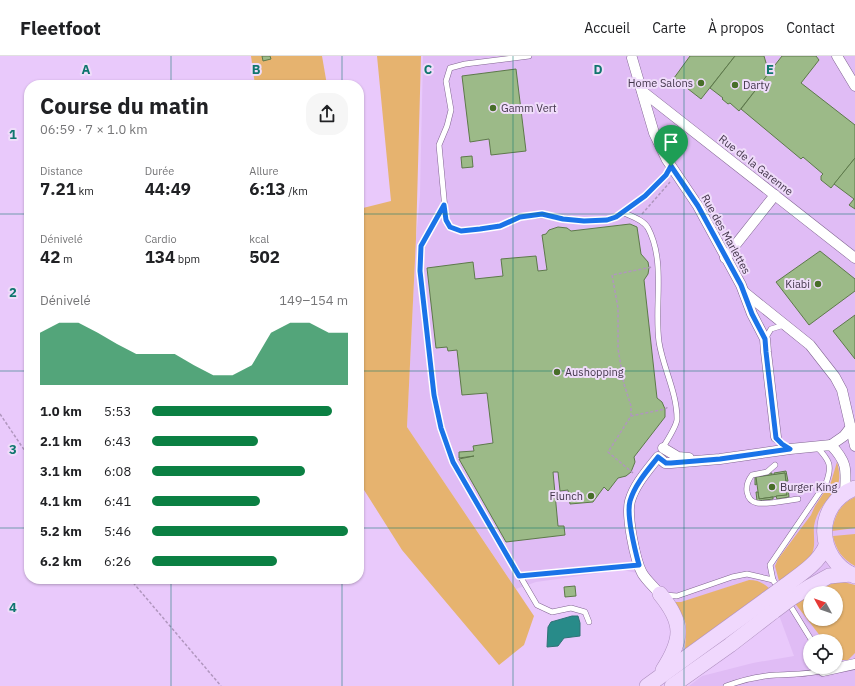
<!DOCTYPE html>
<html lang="fr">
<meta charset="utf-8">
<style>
:root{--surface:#fff;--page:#f6f6f6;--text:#202124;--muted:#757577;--line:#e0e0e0;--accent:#0b8043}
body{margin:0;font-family:"IBM Plex Sans",sans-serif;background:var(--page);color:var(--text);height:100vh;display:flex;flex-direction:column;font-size:15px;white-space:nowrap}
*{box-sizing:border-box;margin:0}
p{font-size:13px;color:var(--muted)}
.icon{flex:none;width:22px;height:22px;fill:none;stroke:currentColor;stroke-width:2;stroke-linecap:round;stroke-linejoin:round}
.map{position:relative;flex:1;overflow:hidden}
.drawer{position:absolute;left:24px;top:24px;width:340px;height:504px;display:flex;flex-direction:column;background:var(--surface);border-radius:16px;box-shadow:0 1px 3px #0004}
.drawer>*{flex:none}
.needle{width:26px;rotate:310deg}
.controls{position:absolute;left:803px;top:530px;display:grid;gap:8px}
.controls a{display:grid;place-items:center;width:40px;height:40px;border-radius:50%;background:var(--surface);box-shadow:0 1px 3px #0004;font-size:20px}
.pin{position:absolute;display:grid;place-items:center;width:34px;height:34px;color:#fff;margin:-41px -17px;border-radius:50% 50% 50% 0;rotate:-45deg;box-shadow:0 0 4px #0007}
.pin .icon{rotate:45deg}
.round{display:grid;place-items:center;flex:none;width:42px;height:42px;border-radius:16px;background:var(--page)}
.overview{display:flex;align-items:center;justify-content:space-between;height:68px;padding:0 16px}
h1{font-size:22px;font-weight:800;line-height:30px}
.stats{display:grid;grid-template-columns:repeat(3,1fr);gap:6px;height:68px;padding:4px 16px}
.stats div{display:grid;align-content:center}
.stats b{font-size:17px;font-weight:800}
.stats small{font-size:11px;font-weight:400}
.stats p{font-size:11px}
.chart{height:112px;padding:8px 16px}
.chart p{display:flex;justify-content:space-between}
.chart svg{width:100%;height:72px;margin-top:4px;fill:var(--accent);opacity:.7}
ul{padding:0 16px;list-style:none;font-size:13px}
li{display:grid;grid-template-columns:64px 48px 1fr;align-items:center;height:30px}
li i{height:10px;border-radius:5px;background:var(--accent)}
header{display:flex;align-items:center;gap:24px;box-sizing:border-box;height:56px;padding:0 20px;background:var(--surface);border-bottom:1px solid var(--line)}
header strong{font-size:19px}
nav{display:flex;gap:22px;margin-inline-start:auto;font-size:14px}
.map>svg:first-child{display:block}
.built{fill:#e0bcf5;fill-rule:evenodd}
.green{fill:#e6b36f}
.water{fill:#288b89;stroke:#307276}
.building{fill:#9cba88;stroke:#5d794a}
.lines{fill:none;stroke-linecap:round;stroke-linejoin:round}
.service-casing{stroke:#816592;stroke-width:6}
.minor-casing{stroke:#816592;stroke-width:11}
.primary-casing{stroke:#ad8ebe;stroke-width:16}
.path{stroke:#b096be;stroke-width:1.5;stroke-dasharray:3 2;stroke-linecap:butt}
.service{stroke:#fff;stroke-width:5}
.minor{stroke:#fff;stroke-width:10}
.primary{stroke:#f0d8fd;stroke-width:15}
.primary-bridge-casing{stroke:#ad8ebe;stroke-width:16;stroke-linecap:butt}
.primary-bridge{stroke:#f0d8fd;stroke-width:15}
.route-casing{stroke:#fff;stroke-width:8}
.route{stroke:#1a73e8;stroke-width:5}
.grid{fill:none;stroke:#0f766e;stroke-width:1;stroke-opacity:0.55}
.poi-dot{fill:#486e29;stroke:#efdcfa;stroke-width:1.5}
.labels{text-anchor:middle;stroke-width:4;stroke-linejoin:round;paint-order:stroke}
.poi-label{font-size:11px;fill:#43364b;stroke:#efdcfa;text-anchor:start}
.street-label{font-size:11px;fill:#43364b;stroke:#efdcfa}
.grid-label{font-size:13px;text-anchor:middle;font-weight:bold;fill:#0f766e;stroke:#efdcfa;stroke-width:4;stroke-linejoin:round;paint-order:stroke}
</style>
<header>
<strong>Fleetfoot</strong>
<nav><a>Accueil</a><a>Carte</a><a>À propos</a><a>Contact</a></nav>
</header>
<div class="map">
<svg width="855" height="630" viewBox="0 0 855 630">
<rect width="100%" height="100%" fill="#e9c9fb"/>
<path class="built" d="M423,0H855V630H689L702,620L753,607L794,600L769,532L749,524L681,547L671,546L642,518L622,514L536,526L516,533L407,371L416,183L420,139ZM810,537H836V563H810ZM810,585H836V611H810Z"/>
<g class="green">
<path d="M251,0H322L327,29H255Z"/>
<path d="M377,0H421L416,183L407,371L534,560L524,589L499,609L402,494L359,426V153L391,145Z"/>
<path d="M837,406C839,414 841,423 837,430C829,444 817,452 814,470C813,481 817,493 809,502C802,509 787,519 779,525L775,510L778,503L811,459L815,450L831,426Z"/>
<path d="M855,441V472L832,475C835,459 840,448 855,441Z"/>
<path d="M855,478V510C842,503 836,494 833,480Z"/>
<path d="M749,524C758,524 763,527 769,532L685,593C686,569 690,565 671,546H681Z"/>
<path d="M840,525L855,529V597L848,604H838L836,601V585H824L794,546L810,538V563H836V537H811L823,531Z"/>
</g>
<path class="water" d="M572,560H578L580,567V580L564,582L558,590L547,591L548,571L551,566Z"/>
<g class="building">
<path d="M262,0H270L271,3L263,5Z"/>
<path d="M690,0H735L701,43L674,22Z"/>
<path d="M735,0H764L769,17L739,55L730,47L728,48L722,43L723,42L710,32Z"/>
<path d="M782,0H816L819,4L801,27L855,69V102L831,132L821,124V120L823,118L803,101L801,103L741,53Z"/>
<path d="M516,13L526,95L491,99L489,83L470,86L462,20Z"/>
<path d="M472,100L473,111L462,112L461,101Z"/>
<path d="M855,102V153L849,149L854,143L834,128Z"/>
<path d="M630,168L637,171L641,198L648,206L649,212L648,218L644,224L657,342L662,346L665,353V361L634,401L635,406L631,416L626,420L618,422L608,435L604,431L593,446L570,448L568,434L560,435L558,416H553L558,470H564L565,479L506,486L459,403L474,400L459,402V396L474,395L473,390L493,387L487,337L462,339L457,294L448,295L447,291L436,292L427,212L473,206L475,223L503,220L501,203L536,200L538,215L547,214L542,179L546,178L549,174L558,171L567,172L571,175Z"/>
<path d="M820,195L855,223V235L809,269L776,226Z"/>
<path d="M855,259V303L833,275Z"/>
<path d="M786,415L788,425H786L785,417L774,419V417Z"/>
<path d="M772,417V419L756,421L757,428L755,429V419Z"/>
<path d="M785,417L787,439L759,443L756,421Z"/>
<path d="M786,432H788L789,441L777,443L776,440L787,439Z"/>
<path d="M756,436H758L759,443L773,441V443L757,445Z"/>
<path d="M575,530L576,540L565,541L564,531Z"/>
</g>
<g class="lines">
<g class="service-casing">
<g id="service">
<path d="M529,0L465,8L450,12L446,25L451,54L447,70L439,89L446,164L449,171L461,175L481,173L500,170L520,161L542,159L585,165L607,164L616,161L645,140L666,119L671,110"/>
<path d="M444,149L421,190L420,215L434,339L441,372L453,406L537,549L552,556L571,552L585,556L589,566"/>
<path d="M622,156C630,160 643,163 648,172C666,206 654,249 659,286C663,312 677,336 677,363C677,370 666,386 662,393"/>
<path d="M765,283L771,273L784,269"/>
<path d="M775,409L767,416L752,419C748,424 746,429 747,436C748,441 751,446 757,447C764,449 789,444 798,443"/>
<path d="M519,520L639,509"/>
<path d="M779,533L773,524L770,509L826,427C833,409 829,404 817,391"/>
<path d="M665,539L677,540L732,521L747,518L773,524"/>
<path d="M788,546L812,585"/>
<path d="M726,630C742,624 759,620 776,619C791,618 809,619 823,614"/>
</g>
</g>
<g class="minor-casing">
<g id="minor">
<path d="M837,0L855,30"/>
<path d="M632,2L654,77L667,104L698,150L741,229L752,258L765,283L766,296L776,381"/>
<path d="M642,35L855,202"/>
<path d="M725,202L775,139"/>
<path d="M744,236L810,289L835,321L842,334L855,390"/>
<path d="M831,389L844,380L851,371"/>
<path d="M663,392L678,401L689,402"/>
<path d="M660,538C654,531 646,524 642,517C635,504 626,459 630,445C635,428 648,414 658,401L665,407H671L720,403L790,393L831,389C848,407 846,414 845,437"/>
<path d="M823,615L855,608"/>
</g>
</g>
<g class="primary-casing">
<g id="primary">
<path d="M855,432C814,448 815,503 855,520"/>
<path d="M782,532C798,520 818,508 826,490"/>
<path d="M660,538C684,567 683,583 663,614"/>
<path d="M790,543L809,531L829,520L851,518"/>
<path d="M647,630L767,543"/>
<path d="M672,630L730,589L774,555"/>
</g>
</g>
<g class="path">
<path d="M642,158L670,126"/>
<path d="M0,358L29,401"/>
<path d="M631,360V350L624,328L618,293V252L612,219L652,211"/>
<path d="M633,417L608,396L631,360L665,353L668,351"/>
<path d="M130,523L221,630"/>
</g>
<use href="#service" class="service"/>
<use href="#minor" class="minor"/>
<use href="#primary" class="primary"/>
<g class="primary-bridge-casing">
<g id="primary-bridge">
<path d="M767,543L782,532"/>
<path d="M774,555L790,543"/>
</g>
</g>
<use href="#primary-bridge" class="primary-bridge"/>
</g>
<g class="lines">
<g class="route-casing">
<path id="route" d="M671,110L698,150L741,229L752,258L765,283L766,296L776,382L782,388L790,393L720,403L671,407H666L658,401C648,414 635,428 630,445C626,460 635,494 639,509L519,520L453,406L441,372L434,339L420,215L421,190L444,149L446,164L450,171L461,175L480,173L500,170L520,161L542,158L563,163L584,165L607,164L616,161L645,140L666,119Z"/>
</g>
<use href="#route" class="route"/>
</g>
<path class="grid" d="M171,0V29M342,0V29M513,0V630M684,0V630M0,158H29M359,158H855M0,315H29M359,315H855M0,472H29M359,472H855M171,523V630M342,523V630"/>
<g class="poi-dot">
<circle cx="701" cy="27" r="4"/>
<circle cx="735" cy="29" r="4"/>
<circle cx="493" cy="52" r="4"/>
<circle cx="818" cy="228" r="4"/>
<circle cx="557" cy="316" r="4"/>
<circle cx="772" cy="431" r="4"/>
<circle cx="591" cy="440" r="4"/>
</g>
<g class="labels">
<g class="poi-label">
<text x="693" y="31" text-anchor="end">Home Salons</text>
<text x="743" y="33">Darty</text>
<text x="501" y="56">Gamm Vert</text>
<text x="810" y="232" text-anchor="end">Kiabi</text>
<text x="565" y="320">Aushopping</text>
<text x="780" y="435">Burger King</text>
<text x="583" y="444" text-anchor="end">Flunch</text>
</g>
<g class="street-label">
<text transform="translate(756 109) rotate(38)" y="4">Rue de la Garenne</text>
<text transform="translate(726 178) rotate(61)" y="4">Rue des Marlettes</text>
</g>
</g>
<g class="grid-label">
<text x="86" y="18">A</text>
<text x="256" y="18">B</text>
<text x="428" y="18">C</text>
<text x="598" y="18">D</text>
<text x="770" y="18">E</text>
<text x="13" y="83">1</text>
<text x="13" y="241">2</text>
<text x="13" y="398">3</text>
<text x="13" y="556">4</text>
</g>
</svg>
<div class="controls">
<a><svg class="needle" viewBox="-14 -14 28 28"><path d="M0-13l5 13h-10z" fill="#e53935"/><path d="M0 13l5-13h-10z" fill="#757577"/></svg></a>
<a><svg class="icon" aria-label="locate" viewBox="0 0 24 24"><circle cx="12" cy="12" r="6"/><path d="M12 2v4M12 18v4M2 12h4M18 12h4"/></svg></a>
</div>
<div class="pin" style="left:671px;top:110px;background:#1e9e55"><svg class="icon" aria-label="arrive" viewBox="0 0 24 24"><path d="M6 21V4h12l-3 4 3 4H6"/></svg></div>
<section class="drawer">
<div class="overview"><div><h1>Course du matin</h1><p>06:59 · 7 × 1.0 km</p></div><a class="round"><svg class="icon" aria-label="share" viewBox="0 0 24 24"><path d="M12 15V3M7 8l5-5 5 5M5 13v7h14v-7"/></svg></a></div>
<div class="stats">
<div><p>Distance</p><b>7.21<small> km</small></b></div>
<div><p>Durée</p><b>44:49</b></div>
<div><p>Allure</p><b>6:13<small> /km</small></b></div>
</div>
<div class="stats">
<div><p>Dénivelé</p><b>42<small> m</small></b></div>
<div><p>Cardio</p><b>134<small> bpm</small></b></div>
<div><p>kcal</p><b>502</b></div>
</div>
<div class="chart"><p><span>Dénivelé</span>149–154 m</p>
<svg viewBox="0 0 160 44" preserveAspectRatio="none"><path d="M0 44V12L10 6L20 6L30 12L40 19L50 25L60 25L70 25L80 32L90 38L100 38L110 32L120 12L130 6L140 6L150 12L160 12V44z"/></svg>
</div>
<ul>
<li><b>1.0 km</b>5:53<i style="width:92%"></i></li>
<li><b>2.1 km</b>6:43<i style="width:54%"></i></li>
<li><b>3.1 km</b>6:08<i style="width:78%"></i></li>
<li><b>4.1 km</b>6:41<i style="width:55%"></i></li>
<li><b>5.2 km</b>5:46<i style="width:100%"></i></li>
<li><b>6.2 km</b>6:26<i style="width:64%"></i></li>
</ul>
</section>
</div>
